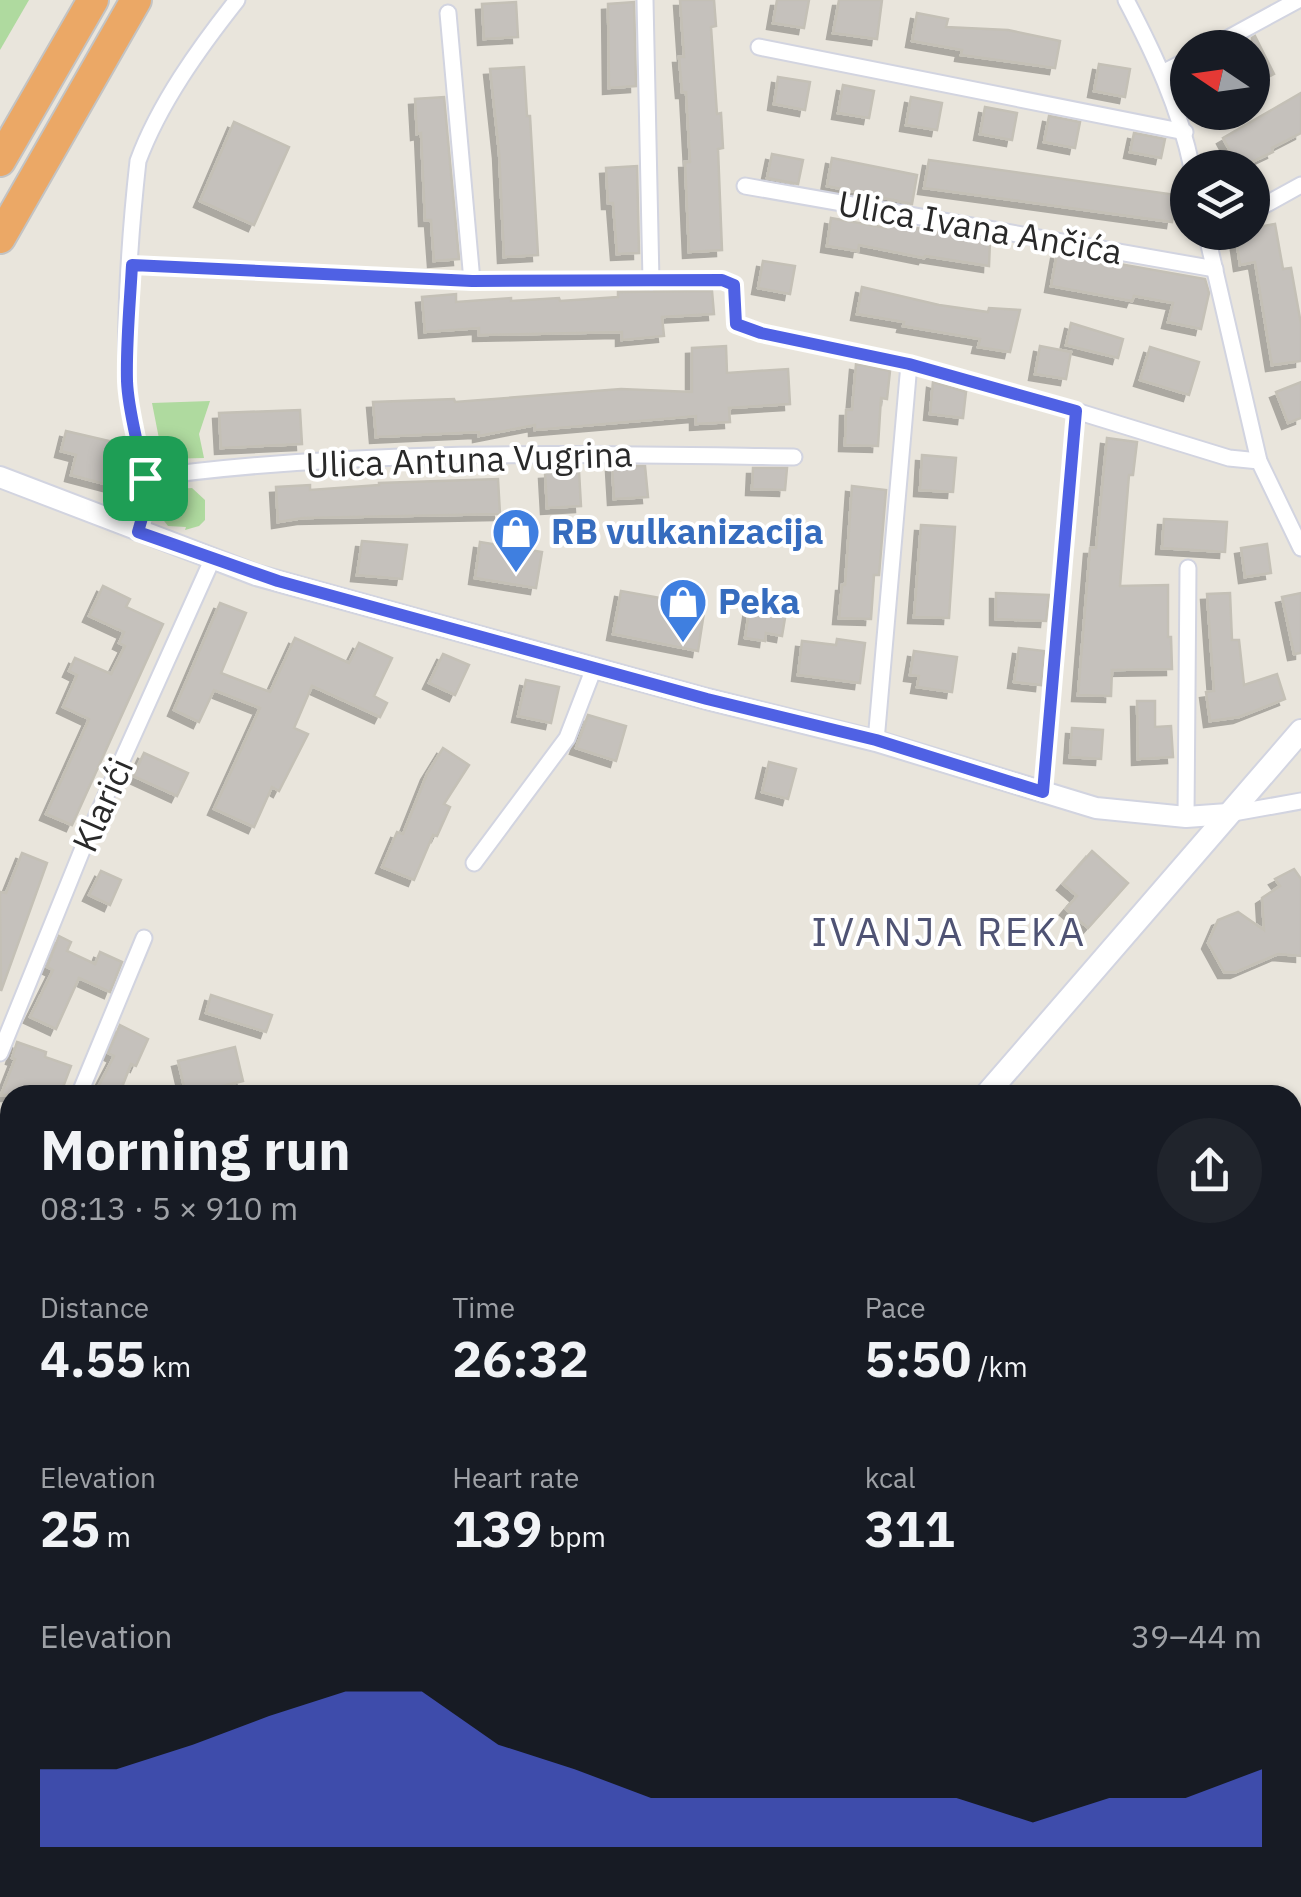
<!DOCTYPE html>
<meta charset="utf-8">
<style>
:root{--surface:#171b24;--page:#20242c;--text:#f1f3f6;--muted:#9ea1a6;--accent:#4f61e4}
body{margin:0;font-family:"IBM Plex Sans",sans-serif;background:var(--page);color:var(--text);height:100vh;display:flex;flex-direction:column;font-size:38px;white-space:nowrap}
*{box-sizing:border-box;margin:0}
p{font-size:32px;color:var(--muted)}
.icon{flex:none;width:55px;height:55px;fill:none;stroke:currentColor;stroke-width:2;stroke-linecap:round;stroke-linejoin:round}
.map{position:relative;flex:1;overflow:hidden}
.panel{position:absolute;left:0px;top:1085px;width:1302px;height:812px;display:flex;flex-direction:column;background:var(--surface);border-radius:30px 30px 0 0;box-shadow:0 2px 8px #0004}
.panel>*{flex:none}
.needle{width:65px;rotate:283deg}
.buttons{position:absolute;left:1170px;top:30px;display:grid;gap:20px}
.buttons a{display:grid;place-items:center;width:100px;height:100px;border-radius:50%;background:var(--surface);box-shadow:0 2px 8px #0004;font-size:50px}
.pin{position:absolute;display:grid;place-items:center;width:85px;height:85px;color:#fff;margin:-42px;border-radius:20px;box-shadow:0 5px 15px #0006}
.round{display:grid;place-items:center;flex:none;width:105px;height:105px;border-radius:52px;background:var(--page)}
.summary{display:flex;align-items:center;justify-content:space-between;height:170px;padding:0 40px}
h1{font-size:55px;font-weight:700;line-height:75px}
.figures{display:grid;grid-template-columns:repeat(3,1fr);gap:15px;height:170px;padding:10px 40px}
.figures div{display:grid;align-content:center}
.figures b{font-size:50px;font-weight:700}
.figures small{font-size:28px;font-weight:400}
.figures p{font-size:28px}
.chart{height:280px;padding:20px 40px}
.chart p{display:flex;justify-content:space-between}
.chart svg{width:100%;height:180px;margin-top:10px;fill:var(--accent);opacity:.7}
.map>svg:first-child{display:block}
.green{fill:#afda9f}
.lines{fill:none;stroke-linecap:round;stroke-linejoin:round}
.stream{stroke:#7bbfe0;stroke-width:6}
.building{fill:#c5c1bc;stroke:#c4c0b6;stroke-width:2.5;filter:url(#shadow)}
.minor-casing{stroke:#d2d4e0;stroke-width:19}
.tertiary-casing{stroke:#d2d4e0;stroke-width:24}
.secondary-casing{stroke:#d2d4e0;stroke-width:26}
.motorway-casing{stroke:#c3c3c3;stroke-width:34}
.minor{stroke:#fff;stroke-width:15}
.tertiary{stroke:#fff;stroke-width:20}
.secondary{stroke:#fff;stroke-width:22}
.motorway{stroke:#eba866;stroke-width:30}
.route-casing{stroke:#fff;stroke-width:20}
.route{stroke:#4f61e4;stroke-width:12}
.labels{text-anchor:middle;stroke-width:8;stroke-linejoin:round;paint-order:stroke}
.street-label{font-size:35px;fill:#292929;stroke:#fff}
.shop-label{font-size:35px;font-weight:bold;fill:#366cbe;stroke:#fff;text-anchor:start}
.quarter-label{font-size:40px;letter-spacing:2.5px;fill:#4f5374;stroke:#fff}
</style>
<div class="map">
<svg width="1301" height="1897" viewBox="0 0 1301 1897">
<defs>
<filter id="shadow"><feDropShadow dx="-6" dy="6" stdDeviation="0" flood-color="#0004"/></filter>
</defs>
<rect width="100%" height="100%" fill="#e9e5dc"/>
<g class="green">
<path d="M0,0H29L0,50Z"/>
<path d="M210,401L199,434L204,458L163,459L152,403Z"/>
<path d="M192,488L205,500V520L199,526L185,530L186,527L168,526L161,517L163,500L176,489Z"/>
<path d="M1297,1368L1301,1374V1566L1293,1569L1292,1371Z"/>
<rect x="1067" y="1888" width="84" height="9"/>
</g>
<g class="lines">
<g class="stream">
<path d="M1292,1362L1301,1352"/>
<path d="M1107,1897V1888"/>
</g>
</g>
<g class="building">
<path d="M680,0H714L716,26L711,27L717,114L721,113L723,148L718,149L722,250L689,252L685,162H690L686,92H682L679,57H684Z"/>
<path d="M777,0H809L804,28L773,23Z"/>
<path d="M839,0H882L877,39L833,33Z"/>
<path d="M516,2L518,37L484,39L482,4Z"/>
<path d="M634,2L636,86L609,88L608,4Z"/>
<path d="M917,13L948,19L946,27L1008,30L1060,41L1055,68L961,55L962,50L912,41Z"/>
<path d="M1255,36L1274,74L1252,85V38Z"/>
<path d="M1099,64L1130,69L1125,97L1094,91Z"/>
<path d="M524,67L527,116H530L538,255L504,257L499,152L490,69Z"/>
<path d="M778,77L810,82L805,110L774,104Z"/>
<path d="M843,85L874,91L869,118L838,113Z"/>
<path d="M1301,93V133L1272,148L1273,152L1239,168L1223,138Z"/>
<path d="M444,97L459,259L434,261L431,220H425L421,133L417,134L415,99Z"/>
<path d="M911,97L942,103L937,130L906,125Z"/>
<path d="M985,107L1017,113L1012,140L980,134Z"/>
<path d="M1049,116L1080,122L1075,148L1044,142Z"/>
<path d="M234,122L289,147L254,225L200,201Z"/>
<path d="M1134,133L1165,139L1161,158L1130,152Z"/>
<path d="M772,154L803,160L798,184L767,178Z"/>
<path d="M832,158L917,175L912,204L827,186Z"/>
<path d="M929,160L1176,195L1172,222L924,188Z"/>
<path d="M637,166L639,253L617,254L613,203H608L606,168Z"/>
<path d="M831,218L887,228L888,223L990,241L989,266L925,256L924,258L859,245L858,251L827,246Z"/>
<path d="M1275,224L1283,269L1291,268L1301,324V361L1272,365L1255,262L1240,265L1235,232H1252V228Z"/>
<path d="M1057,253L1205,279L1209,293L1201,329L1168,322L1173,303L1134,296L1132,301L1051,286Z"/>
<path d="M763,261L795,266L790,294L758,288Z"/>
<path d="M862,287L939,305L988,312L989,308L1020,310L1010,352L978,347L980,339L903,326L904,322L857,314Z"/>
<path d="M712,291L714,314L662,317L664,336L622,340V332L479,335V328L425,332L422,297L456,294V302L511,298V301L559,298L560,301L618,297V292Z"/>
<path d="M1071,323L1123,339L1118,358L1066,345Z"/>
<path d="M726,346L727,373L788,369L790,404L729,408L730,422L696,424V416L535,430V425L479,436V432L376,437L373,402L454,399L455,402L621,389L692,392V348Z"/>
<path d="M1040,346L1071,352L1066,379L1035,374Z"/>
<path d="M1150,347L1199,362L1189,395L1140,380Z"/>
<path d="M856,364L890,371L887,399L881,398L878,446L845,445L846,410H852Z"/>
<path d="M933,382L966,392L963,418L930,414Z"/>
<path d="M1301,382V418L1288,423L1276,392Z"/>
<path d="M300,410L302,444L221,448L219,413Z"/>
<path d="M66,431L126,445L116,487L71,475L76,455L61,451Z"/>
<path d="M1107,438L1137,442L1133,475H1129L1120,586L1168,585V637H1171L1172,669L1112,670L1111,696L1078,695L1090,548H1096Z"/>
<path d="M922,455L956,458L953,492L920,490Z"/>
<path d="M612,466H645L648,497L614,499Z"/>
<path d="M753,468H787L785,490L752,489Z"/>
<path d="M579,471L581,506L547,508L545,473Z"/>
<path d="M498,479L500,514L303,518L278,522L276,487L310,485V490L379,485V483Z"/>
<path d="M852,486L886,490L879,575H874L871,619L839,618L842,585H845Z"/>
<path d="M1164,519L1227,522L1225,552L1162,548Z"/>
<path d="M921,525L955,527L949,618L914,617Z"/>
<path d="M362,541L407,545L402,579L357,575Z"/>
<path d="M480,542L542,552L536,588L475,578Z"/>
<path d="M1267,544L1271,573L1245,577L1241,548Z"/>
<path d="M103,586L130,599L126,607L163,624L72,825L46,814L89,719L63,707L77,675L69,671L75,658L111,674L125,646L119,643L124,632L89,616Z"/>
<path d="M621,591L705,606L698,651L613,634Z"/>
<path d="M996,593L1049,595L1046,621L996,619Z"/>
<path d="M1230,593L1232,640H1239L1244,685L1277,674L1285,699L1239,717L1210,721L1206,692L1214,691L1207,594Z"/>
<path d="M1301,593V653L1294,654L1282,597Z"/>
<path d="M220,603L246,613L221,673L270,692L295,638L349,663L359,643L392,658L374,696L387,703L380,717L312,686L294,728L308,734L279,791L272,787L254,827L214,809L260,708L214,690L199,722L174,710Z"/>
<path d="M750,606L786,612L782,636L766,633L765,641L745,638Z"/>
<path d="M837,639L865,643L860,683L798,675L802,641L836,645Z"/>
<path d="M1019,648L1044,651L1041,685L1014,682Z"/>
<path d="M914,651L957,657L952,692L917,687L919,676L910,675Z"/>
<path d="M443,654L469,665L455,695L429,683Z"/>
<path d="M526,680L559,687L551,723L518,716Z"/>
<path d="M1137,701H1155V727L1171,726L1173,757L1138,759Z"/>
<path d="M588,715L626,726L616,761L576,748Z"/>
<path d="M1072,728L1103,730L1101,759L1070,757Z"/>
<path d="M443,748L469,765L444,804L450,807L437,836L433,835L414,880L382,867L397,832L403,834L427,774Z"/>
<path d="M144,753L188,773L177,796L133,776Z"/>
<path d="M769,762L796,769L788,799L762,792Z"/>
<path d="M1092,851L1128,883L1088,928L1066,909L1077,896L1063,884Z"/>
<path d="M22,853L47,863L1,991L0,892L6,893Z"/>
<path d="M1294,869L1301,879V956L1278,954L1236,972H1224L1208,943L1218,920L1238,912L1264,930L1262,898L1280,886L1275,879Z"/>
<path d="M101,871L121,880L110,905L89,895Z"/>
<path d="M59,936L71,942L67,951L95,964L100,952L122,962L110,992L79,978L56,1029L30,1017L53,970L47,967Z"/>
<path d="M211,995L272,1015L266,1032L206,1013Z"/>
<path d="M120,1025L148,1039L136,1066L131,1064L119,1095H94L114,1056L108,1053Z"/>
<path d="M17,1042L46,1052L45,1057L71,1066L60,1095H1L15,1059L12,1058Z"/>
<path d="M235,1047L243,1081L186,1095L178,1061Z"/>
</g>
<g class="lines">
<g class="minor-casing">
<g id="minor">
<path d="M645,0L651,281"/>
<path d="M1126,0C1155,55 1179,107 1192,168"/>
<path d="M448,13L472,281"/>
<path d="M759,47L1185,132"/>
<path d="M1210,48L1298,0"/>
<path d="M1164,72L1188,60"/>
<path d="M745,186L1215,269"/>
<path d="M1252,212L1301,185"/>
<path d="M1206,232L1259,461L1301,548"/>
<path d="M131,265L472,281L722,280L733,285L737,324L761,333L909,364L1076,411L1229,458L1259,461"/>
<path d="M145,478C360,448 578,454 794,457"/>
<path d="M138,532C156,480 128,432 127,379C125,308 130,233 138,161C159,104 199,48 237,0"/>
<path d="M876,741L909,364"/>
<path d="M1043,791L1076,411"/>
<path d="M1228,814L1301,801"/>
<path d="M1186,817L1188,568"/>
<path d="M474,863L567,738L594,668"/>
<path d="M0,1053L87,838L212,560"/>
<path d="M79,1095L144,938"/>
<path d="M0,1196L10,1194"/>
<path d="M0,1330L10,1327"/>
<path d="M0,1482L10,1480"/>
<path d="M0,1667L10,1664"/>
<path d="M0,1801L10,1798"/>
<path d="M45,1888L47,1897"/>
</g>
</g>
<g class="tertiary-casing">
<path id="tertiary" d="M0,477L256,575L707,699L876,741L1096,808L1186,817L1228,814"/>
</g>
<g class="secondary-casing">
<g id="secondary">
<path d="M986,1095L1301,731"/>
<path d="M507,1897L509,1888"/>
</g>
</g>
<g class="motorway-casing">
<g id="motorway">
<path d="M0,161L93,0"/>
<path d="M0,238L136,0"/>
</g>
</g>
<use href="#minor" class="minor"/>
<use href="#tertiary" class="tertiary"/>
<use href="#secondary" class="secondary"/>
<use href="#motorway" class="motorway"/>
</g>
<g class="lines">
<g class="route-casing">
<path id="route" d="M132,265L472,281L722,280L734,285L736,324L761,333L909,364L1076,411L1043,792L876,740L707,699L278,581L138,532C156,481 129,433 127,381C126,342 130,303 132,265Z"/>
</g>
<use href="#route" class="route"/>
</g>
<defs>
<g id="shop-pin" transform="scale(2.5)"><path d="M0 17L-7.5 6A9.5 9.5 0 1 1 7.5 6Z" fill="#3f7fe0" stroke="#fff"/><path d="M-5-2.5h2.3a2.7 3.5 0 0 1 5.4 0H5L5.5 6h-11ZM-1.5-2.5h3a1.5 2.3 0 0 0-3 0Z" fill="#fff"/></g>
</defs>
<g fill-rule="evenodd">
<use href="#shop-pin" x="516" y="532"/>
<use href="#shop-pin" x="683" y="602"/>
</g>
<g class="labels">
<g class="street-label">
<text transform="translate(980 228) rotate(10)" y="12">Ulica Ivana Ančića</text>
<text transform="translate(469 460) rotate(-2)" y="12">Ulica Antuna Vugrina</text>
<text transform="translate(103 805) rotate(-66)" y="12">Klarići</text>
</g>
<g class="shop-label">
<text x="551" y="544">RB vulkanizacija</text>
<text x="718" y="614">Peka</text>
</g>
<g class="quarter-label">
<text x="949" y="946">IVANJA REKA</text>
</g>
</g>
</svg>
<div class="buttons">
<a><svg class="needle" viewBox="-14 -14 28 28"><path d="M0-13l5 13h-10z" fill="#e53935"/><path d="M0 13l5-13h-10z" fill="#9ea1a6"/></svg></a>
<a><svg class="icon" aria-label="layers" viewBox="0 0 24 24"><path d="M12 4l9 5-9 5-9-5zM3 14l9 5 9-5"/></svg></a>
</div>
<div class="pin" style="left:145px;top:478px;background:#1e9e55"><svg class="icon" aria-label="arrive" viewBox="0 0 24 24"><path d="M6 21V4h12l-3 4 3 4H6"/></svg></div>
<section class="panel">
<div class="summary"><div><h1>Morning run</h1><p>08:13 · 5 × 910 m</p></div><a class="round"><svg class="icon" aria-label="share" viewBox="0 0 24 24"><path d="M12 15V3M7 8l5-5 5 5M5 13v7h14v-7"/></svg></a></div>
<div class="figures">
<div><p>Distance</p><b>4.55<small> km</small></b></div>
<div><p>Time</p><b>26:32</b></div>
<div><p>Pace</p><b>5:50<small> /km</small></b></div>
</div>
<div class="figures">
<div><p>Elevation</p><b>25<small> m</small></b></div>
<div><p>Heart rate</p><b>139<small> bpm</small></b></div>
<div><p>kcal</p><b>311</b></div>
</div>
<div class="chart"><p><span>Elevation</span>39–44 m</p>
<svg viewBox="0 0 160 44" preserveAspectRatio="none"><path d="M0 44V25L10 25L20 19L30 12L40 6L50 6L60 19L70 25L80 32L90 32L100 32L110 32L120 32L130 38L140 32L150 32L160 25V44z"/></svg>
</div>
</section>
</div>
